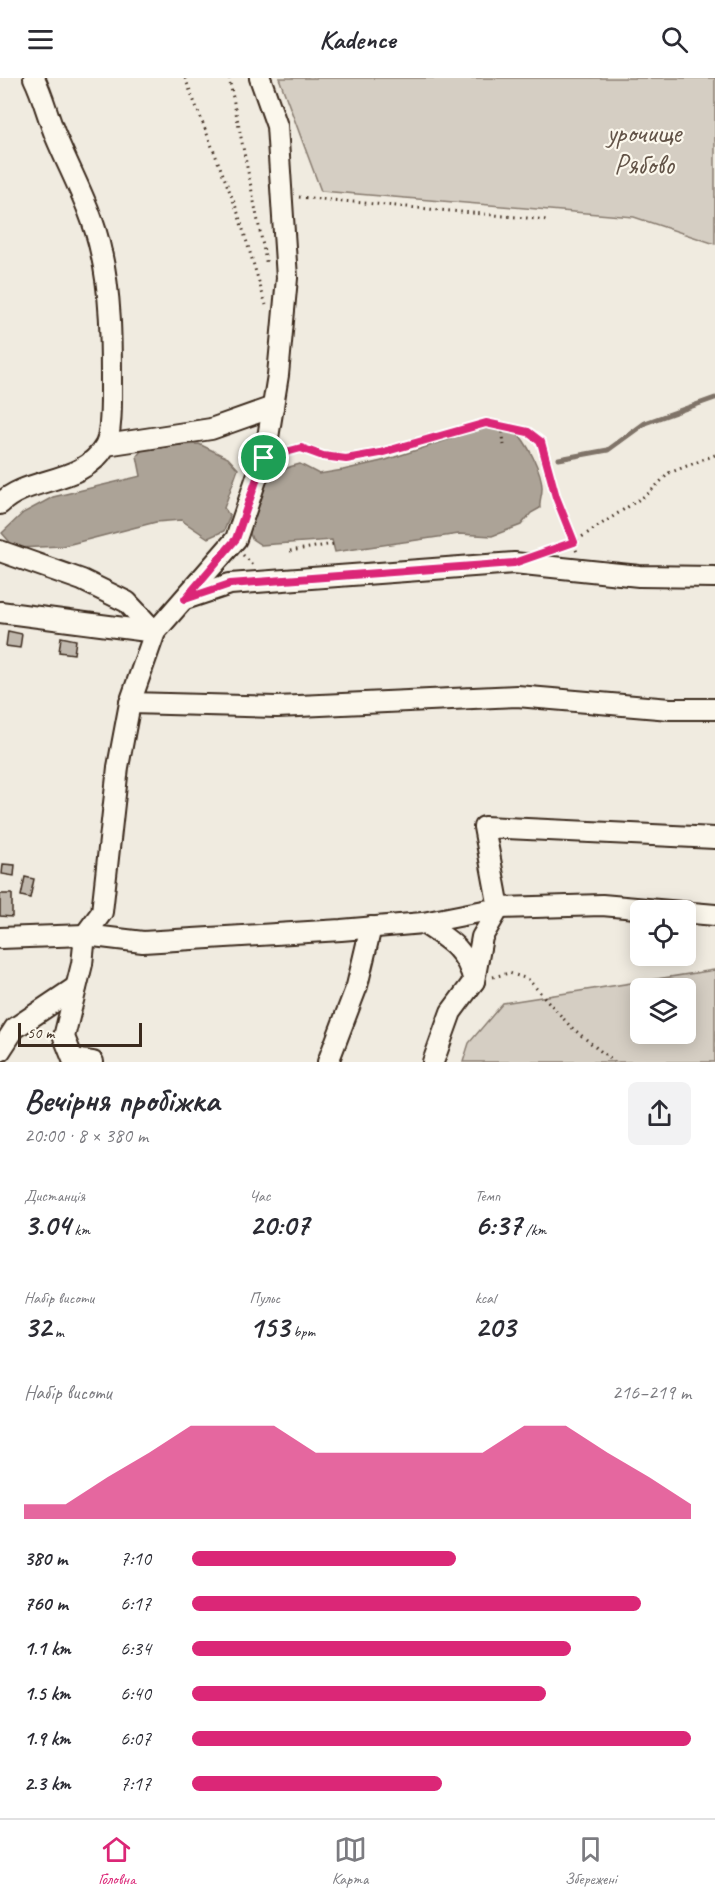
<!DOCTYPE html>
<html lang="uk">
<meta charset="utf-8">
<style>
:root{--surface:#fff;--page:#f2f2f3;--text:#2b2b33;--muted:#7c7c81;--line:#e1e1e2;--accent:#db2777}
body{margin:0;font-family:Caveat,sans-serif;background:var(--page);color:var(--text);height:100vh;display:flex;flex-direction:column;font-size:22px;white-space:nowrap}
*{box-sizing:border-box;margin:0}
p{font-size:20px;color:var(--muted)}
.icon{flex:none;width:33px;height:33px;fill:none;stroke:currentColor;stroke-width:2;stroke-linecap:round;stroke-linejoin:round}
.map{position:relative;height:984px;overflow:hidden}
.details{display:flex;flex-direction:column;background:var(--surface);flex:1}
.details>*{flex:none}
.controls{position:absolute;left:630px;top:822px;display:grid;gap:12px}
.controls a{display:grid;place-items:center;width:66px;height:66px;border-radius:9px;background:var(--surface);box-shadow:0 3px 15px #0003;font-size:30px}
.scale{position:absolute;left:18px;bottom:15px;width:124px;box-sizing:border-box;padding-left:6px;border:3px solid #3b2a1e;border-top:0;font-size:16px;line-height:21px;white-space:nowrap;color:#3b2a1e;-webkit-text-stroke:4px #fbf7ec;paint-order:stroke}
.pin{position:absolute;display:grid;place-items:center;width:51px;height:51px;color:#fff;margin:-26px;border:3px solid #fff;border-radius:50%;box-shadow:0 2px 6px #0007}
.round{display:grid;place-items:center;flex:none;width:63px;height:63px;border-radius:9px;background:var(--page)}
.headline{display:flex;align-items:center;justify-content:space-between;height:102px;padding:0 24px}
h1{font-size:33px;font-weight:700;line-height:45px}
.stats{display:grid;grid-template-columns:repeat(3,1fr);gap:9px;height:102px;padding:6px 24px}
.stats div{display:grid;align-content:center}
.stats b{font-size:30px;font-weight:700}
.stats small{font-size:16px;font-weight:400}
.stats p{font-size:16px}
.chart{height:168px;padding:12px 24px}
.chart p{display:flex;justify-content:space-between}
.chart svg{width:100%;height:108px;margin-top:6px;fill:var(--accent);opacity:.7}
ul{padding:0 24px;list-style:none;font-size:20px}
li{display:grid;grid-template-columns:96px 72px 1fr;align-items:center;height:45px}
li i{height:15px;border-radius:8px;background:var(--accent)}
header{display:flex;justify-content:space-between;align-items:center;height:78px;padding:0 24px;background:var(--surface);font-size:27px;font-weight:700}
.tabs{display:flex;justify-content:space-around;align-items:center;height:84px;border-top:2px solid var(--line);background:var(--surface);font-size:16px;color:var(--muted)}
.tabs a{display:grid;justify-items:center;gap:3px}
.tabs .on{color:var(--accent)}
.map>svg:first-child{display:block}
.green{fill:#d5cec3;stroke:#887c70;stroke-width:1.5;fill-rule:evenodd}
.water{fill:#aca397;stroke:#7f7367;stroke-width:1.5}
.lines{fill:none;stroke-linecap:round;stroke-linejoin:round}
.stream{stroke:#7f7367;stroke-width:5}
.building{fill:#c0b8ad;stroke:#3b2a1e;stroke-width:1.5}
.minor-casing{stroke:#3b2a1e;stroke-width:24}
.path{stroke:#3b2a1e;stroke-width:3;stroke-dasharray:1.5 4.5;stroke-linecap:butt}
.minor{stroke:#fbf7ec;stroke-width:20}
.route-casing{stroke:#fff;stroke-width:12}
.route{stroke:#db2777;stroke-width:8}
.labels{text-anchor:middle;stroke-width:4.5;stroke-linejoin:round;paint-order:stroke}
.park-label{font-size:28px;fill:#625347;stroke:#fbf7ec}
</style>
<header><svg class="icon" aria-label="menu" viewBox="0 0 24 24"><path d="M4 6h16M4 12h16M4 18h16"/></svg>Kadence<svg class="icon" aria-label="search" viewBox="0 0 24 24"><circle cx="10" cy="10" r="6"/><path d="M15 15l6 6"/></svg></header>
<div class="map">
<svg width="715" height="984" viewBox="0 0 715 984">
<rect width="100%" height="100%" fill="#f0ebe0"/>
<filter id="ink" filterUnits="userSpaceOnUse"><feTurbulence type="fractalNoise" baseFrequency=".0167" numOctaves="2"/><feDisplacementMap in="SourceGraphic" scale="12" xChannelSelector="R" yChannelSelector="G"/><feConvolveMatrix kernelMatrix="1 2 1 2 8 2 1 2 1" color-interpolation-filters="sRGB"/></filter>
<g filter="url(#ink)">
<g class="green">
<path d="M279,0H715V166L634,139L321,113Z"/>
<path d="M715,892V984H463L469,965L503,925ZM640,910H686V956H640Z"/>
</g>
<g class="water">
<path d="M490,348C498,349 507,350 514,353C527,361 543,397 542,411C542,418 539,422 540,430L531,435L521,447L492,458L459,456L335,474L332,462L261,467L252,461C250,456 247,448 247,442C249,415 274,391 300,386L319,396L343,392L386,382Z"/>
<path d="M199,366L228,380L238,391L224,430L230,438L224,453L208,460L181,442L156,444L63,468L15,470L2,455L23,435L53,419L141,398L137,378L144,369Z"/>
</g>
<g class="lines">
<path class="stream" d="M559,381L608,372L645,345L715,320"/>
</g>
<g class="building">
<path d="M8,553L22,556L20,570L6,568Z"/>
<path d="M61,559L76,562L74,576L59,574Z"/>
<path d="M3,786L15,787L14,798L2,796Z"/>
<path d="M25,799L34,801L30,820L21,818Z"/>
<path d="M0,816H12V839L0,838Z"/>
</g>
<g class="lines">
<g class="minor-casing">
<g id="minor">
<path d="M106,367L211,351L273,329"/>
<path d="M0,426C27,398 83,407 105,368C112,356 111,319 111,305C111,261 111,217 101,174C93,134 72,97 56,59C48,40 43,18 34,0"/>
<path d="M0,473L82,502L127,524L155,554"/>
<path d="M185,521L230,506L514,485L639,498L715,499"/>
<path d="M0,534L155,554"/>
<path d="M130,625L277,629L517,618L670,631H715"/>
<path d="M423,845C449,862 466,871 474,903"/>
<path d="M0,860L85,857L143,864L341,852L423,845L499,830L602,827L715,837"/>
<path d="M0,973L15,950L76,909"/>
<path d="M75,981L93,984"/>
<path d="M74,984L64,959L82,886L85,857L102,834L118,689L130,625L155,554L236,461L266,372L278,297L287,200L277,48L260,0"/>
<path d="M328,984L357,908L371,849"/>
<path d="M433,984L451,934L474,903L482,859L499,830L484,749L715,760"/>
</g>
</g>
<g class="path">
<path d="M185,0L237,132L266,227"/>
<path d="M229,0L267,188"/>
<path d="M299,119L548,142"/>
<path d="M502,348L504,367"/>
<path d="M282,376L301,370L323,378L346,381L380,375L486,345L528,354L541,364L556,419L577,474"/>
<path d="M555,471L574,464L649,415L669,395L715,377"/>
<path d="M290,473L334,466"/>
<path d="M243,477L253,487"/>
<path d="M493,899L509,895L528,901L571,949L614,984"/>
</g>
<use href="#minor" class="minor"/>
</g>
</g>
<g class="lines" filter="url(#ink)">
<g class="route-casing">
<path id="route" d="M486,345L528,354L541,364L556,419L574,464L514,485L230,506L185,521L236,461L264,380L301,370L323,378L346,381L380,375Z"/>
</g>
<use href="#route" class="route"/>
</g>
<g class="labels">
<g class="park-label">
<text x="644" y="64">урочище<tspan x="644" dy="32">Рябово</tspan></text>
</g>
</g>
</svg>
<div class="controls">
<a><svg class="icon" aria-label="locate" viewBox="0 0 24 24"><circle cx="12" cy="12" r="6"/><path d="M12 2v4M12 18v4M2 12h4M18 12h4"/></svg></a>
<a><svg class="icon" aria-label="layers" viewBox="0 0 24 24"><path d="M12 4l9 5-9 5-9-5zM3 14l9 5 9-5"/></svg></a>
</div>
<div class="scale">50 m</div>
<div class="pin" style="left:264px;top:380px;background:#1e9e55"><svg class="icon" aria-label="arrive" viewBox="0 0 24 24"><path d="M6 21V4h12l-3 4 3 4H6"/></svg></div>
</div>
<section class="details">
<div class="headline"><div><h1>Вечірня пробіжка</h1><p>20:00 · 8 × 380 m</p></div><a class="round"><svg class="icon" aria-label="share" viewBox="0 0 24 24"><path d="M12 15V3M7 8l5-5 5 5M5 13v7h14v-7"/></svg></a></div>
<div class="stats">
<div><p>Дистанція</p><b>3.04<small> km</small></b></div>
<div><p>Час</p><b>20:07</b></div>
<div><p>Темп</p><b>6:37<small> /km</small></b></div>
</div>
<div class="stats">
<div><p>Набір висоти</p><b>32<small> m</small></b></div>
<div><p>Пульс</p><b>153<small> bpm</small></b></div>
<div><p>kcal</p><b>203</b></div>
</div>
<div class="chart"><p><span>Набір висоти</span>216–219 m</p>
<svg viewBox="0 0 160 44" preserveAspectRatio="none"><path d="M0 44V38L10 38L20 27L30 17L40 6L50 6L60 6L70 17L80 17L90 17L100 17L110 17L120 6L130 6L140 17L150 27L160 38V44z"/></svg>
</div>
<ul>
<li><b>380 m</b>7:10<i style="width:53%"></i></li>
<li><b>760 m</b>6:17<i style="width:90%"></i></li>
<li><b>1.1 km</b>6:34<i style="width:76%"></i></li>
<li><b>1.5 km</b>6:40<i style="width:71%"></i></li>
<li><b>1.9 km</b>6:07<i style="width:100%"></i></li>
<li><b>2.3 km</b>7:17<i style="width:50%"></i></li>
</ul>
</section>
<nav class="tabs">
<a class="on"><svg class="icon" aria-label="home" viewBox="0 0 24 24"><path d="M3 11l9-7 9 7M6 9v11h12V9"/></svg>Головна</a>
<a><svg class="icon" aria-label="map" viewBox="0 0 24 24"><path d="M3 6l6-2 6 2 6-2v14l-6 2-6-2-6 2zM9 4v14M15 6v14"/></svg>Карта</a>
<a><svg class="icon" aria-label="saved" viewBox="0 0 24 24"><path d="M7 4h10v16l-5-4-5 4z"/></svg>Збережені</a>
</nav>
